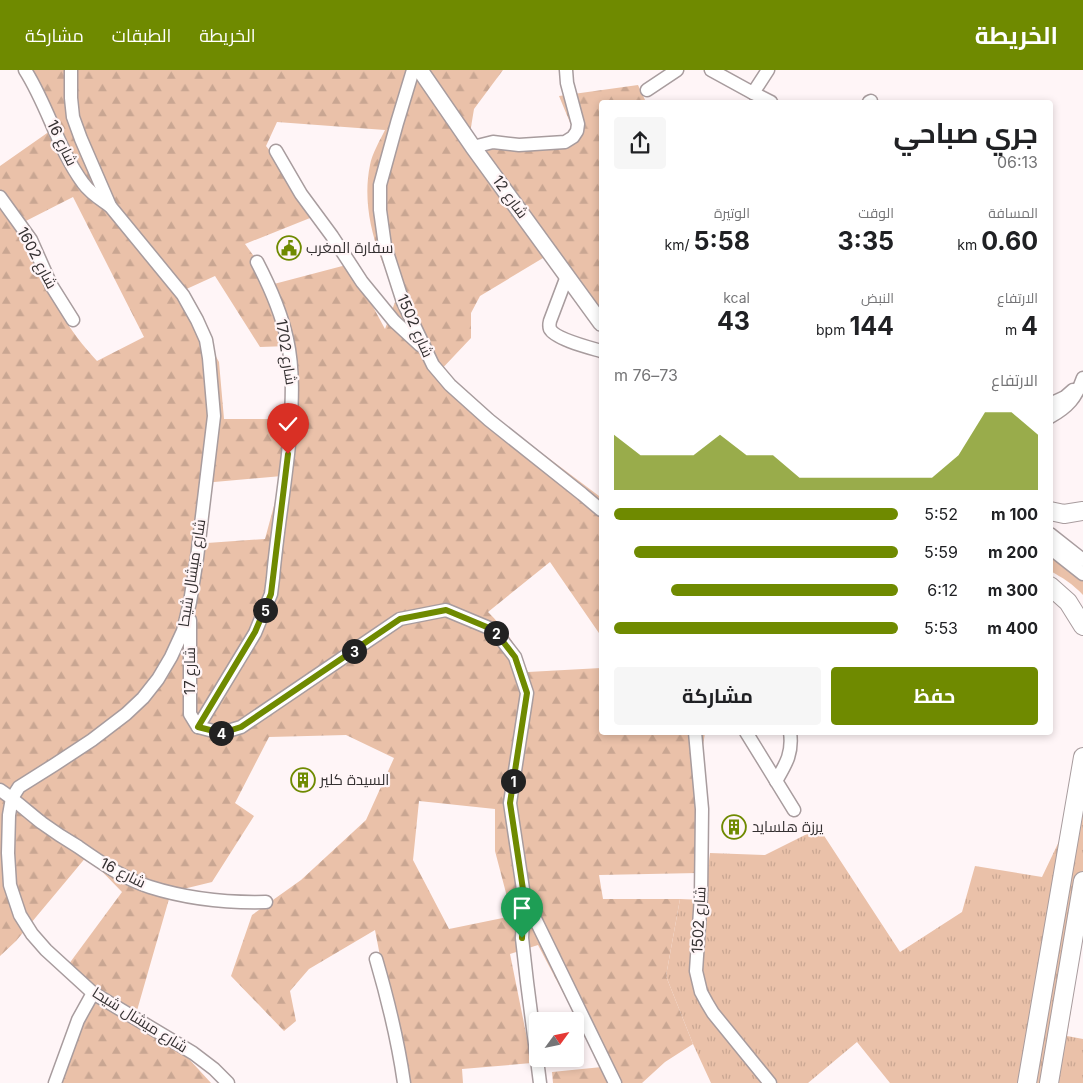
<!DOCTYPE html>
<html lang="ar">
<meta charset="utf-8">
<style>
:root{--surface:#fff;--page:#f6f6f6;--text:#202124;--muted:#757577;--accent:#6f8a00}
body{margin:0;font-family:Inter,Cairo,sans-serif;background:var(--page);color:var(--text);direction:rtl;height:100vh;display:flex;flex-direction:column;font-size:19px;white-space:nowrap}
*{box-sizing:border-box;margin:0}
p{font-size:16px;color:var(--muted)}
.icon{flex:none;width:28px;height:28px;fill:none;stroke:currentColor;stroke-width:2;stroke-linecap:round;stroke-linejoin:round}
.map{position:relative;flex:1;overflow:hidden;direction:ltr}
.sheet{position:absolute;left:599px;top:30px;width:454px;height:635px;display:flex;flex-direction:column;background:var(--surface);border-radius:5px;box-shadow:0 2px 8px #0003;direction:rtl}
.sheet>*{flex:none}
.needle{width:32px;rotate:57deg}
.buttons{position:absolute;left:529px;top:942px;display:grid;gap:10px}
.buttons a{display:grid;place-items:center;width:55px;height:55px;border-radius:5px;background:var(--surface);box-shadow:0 2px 8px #0003;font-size:25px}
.pin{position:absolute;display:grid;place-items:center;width:42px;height:42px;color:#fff;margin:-51px -21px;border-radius:50% 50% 50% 0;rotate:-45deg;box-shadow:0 0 5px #0007}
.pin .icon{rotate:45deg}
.km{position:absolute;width:25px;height:25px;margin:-12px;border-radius:50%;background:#222;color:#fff;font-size:14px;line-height:25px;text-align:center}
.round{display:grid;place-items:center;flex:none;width:52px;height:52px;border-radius:5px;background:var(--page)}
.summary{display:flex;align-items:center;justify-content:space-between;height:85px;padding:0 15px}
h1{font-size:28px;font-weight:700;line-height:38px}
.metrics{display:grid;grid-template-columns:repeat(3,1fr);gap:8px;height:85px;padding:5px 15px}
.metrics div{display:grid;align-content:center}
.metrics b{font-size:25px;font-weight:700}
.metrics small{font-size:14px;font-weight:400}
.metrics p{font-size:14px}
.chart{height:140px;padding:10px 15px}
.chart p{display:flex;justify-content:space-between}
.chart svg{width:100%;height:90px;margin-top:5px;fill:var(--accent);opacity:.7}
.button{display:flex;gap:10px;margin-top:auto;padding:10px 15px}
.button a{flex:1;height:58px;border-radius:5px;background:var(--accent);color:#fff;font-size:20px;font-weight:700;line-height:58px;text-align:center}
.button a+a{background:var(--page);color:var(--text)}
ul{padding:0 15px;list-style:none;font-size:16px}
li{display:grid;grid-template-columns:80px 60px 1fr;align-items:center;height:38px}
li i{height:12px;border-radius:6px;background:var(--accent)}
header{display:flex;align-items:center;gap:30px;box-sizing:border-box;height:70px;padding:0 25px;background:var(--accent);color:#fff}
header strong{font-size:24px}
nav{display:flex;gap:28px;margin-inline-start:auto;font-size:18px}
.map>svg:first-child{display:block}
.grass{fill:url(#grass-tufts)}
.forest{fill:url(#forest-firs);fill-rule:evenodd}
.park{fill:#eac1a9}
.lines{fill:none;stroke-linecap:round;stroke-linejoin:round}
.minor-casing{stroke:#a89c9e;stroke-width:15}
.major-casing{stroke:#a89c9e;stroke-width:18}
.highway-casing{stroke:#a89c9e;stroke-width:20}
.minor{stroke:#fff;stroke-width:12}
.major{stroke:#fff;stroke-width:15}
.highway{stroke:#fff;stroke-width:18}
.route-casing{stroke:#fff;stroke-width:10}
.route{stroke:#6f8a00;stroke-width:6}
.labels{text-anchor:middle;stroke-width:4.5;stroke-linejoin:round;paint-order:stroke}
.street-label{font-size:15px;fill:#353132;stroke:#fff5f7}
.poi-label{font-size:15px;fill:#353132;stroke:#fff5f7;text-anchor:start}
</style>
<header>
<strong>الخريطة</strong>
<nav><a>الخريطة</a><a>الطبقات</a><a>مشاركة</a></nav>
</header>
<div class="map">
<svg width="1083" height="1013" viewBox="0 0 1083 1013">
<defs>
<pattern id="grass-tufts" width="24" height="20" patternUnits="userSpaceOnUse" patternTransform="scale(1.25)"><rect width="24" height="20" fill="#eac1a9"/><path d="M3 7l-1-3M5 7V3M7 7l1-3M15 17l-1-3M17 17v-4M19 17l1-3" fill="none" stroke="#c9a692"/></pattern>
<pattern id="forest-firs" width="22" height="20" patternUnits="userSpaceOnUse" patternTransform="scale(1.25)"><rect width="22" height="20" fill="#eac1a9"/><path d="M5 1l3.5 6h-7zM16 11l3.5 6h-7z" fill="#c9a692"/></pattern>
</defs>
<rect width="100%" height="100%" fill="#fff5f7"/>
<path class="grass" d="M1083,721V859L1067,966L1083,969V1013H890L857,972L808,1013H711L693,974L666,906L680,829L704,830L710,783L765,785L819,758L900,882L962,842L975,796L1042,807Z"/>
<path class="forest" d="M26,0H503L474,39L470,63L478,79L576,67L559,26L638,15L646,32H601V255L548,185L480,226L471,243V268L437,304L599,426L601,424V566L550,492L488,542C506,560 519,579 528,602L601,598V662L705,663L702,681L698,803L599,805L603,829H680L666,906L693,974L665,992L642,1013H553L552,1002L602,997L538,875L510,884L532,993L462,999L463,1013H401L400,990L375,860L309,899L290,921L296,951L284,961L231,906L252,845L301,810L366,750L394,688L346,665L269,667L235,733L254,746L212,812L171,822L136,944L189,989L211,1013H54L86,922L63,902L122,822L87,786L16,871L0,886V96L60,54ZM277,52L385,60C380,70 372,84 370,95C361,138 376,186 398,224L385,259L350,194L274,214L245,174L320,144L266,76ZM73,127L144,267L97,291C83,276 71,260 60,242C43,215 32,184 18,155ZM215,206L260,277L289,276L295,349H224L219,292L180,222ZM282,406L265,469L207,473L203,413ZM419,731L495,739V781L512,846L449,859L413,790Z"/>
<path class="park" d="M1050,484L1083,510V525C1074,515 1062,507 1050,501Z"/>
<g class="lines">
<g class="minor-casing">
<g id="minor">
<path d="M25,0C48,36 58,79 83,113C90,123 100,129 110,136"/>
<path d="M71,0V28L73,47L81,69L110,136L183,225L197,250L206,270L209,288L214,346L197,488L190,532L183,561L171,587L158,609L143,628L126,644L92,670L54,695L19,717L12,728L9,745L8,783L10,815L20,845L32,864L46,880L93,923L193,983L214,999L228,1013"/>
<path d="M413,0L397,53L380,115V140L385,176L403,232L433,295L450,315L489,350L582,424L601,440"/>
<path d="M711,0L753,23L768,0"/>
<path d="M647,20L677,0"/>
<path d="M753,23L771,32"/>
<path d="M869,32L871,31"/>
<path d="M473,77L493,72L519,75L565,72L573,67L577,61L578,54L567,13L566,0"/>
<path d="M276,81L301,124L332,166L362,212L394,251L420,275"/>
<path d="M0,127L31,170L51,215L73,250"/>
<path d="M567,206L550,251C549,255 549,256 550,259C555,269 591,278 601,281"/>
<path d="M1050,334L1065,327L1073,320"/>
<path d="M1050,347C1068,337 1076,328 1083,308"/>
<path d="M1050,464L1083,490"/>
<path d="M1050,478L1083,504"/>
<path d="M190,550V644L198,657L221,663L241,657L400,549L446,540L494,560L515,587L527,623L510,733L524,826L615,1013"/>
<path d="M198,657L255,563L271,524L273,508C277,460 286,412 290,364C292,333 294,300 287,269C281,242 270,217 257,192"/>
<path d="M695,662L702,739L701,826L696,901L701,922L707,933L713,943L770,1013"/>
<path d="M746,662L794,740"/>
<path d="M776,711C786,694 793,683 790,662"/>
<path d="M0,720C15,730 28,742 42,753C53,761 65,769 77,776C100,792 124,809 150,817C188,829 227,833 266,832"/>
<path d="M524,828L522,868L527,912L540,1013"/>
<path d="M376,889C388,930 398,971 404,1013"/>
<path d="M55,1013L78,950L93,923"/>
</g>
</g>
<g class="major-casing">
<path id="major" d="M420,0L473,77L601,253"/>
</g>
<g class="highway-casing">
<g id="highway">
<path d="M1050,441L1064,444L1083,441"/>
<path d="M1050,516L1068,532L1083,556"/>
<path d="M1027,1013L1083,687"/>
<path d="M1049,1013L1083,811"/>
</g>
</g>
<use href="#minor" class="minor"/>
<use href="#major" class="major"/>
<use href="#highway" class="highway"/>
</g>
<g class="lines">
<g class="route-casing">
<path id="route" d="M288,384L271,524L255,562L198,657L222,663L241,657L400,549L446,540L494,560L515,587L527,623L510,733L524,826L522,868"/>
</g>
<use href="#route" class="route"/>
</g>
<defs>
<g id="civic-ring" transform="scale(1.25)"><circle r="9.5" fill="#fff5f7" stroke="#6f8a00" stroke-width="1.5"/><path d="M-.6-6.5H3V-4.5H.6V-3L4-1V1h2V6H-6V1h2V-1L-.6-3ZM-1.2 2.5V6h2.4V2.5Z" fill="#6f8a00"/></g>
<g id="building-ring" transform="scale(1.25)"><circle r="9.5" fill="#fff5f7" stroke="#6f8a00" stroke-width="1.5"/><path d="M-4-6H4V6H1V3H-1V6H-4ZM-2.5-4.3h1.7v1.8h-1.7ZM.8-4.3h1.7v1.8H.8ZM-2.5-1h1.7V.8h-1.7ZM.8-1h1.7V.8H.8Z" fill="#6f8a00"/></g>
</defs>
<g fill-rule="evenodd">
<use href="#civic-ring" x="289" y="178"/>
<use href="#building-ring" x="303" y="710"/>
<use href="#building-ring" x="734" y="757"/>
</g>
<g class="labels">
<g class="street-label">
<text transform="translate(62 73) rotate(64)" y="5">شارع 16</text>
<text transform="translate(510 127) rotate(54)" y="5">شارع 12</text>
<text transform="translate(37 188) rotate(62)" y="5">شارع 1602</text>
<text transform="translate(415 256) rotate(66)" y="5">شارع 1502</text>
<text transform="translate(286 282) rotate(81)" y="5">شارع 1702</text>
<text transform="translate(192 503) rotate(-81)" y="5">شارع ميشال شيحا</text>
<text transform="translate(190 601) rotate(-90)" y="5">شارع 17</text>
<text transform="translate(123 803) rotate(27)" y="5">شارع 16</text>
<text transform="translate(699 850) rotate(-87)" y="5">شارع 1502</text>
<text transform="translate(140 950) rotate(32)" y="5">شارع ميشال شيحا</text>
</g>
<g class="poi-label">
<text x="306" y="183">سفارة المغرب</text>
<text x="320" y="715">السيدة كلير</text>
<text x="752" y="762">يرزة هلسايد</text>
</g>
</g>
</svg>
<div class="buttons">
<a><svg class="needle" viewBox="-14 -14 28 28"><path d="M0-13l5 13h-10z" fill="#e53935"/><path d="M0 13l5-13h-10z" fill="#757577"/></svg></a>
</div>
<div class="pin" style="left:522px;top:868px;background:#1e9e55"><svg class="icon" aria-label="arrive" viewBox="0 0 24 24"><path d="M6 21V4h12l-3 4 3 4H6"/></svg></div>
<div class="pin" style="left:288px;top:384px;background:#d93025"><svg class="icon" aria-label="check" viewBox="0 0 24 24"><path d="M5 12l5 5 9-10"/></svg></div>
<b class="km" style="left:513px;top:711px">1</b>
<b class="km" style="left:496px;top:563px">2</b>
<b class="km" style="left:354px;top:581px">3</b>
<b class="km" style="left:221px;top:663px">4</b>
<b class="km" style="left:265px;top:540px">5</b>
<section class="sheet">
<div class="summary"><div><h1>جري صباحي</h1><p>06:13</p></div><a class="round"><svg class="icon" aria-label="share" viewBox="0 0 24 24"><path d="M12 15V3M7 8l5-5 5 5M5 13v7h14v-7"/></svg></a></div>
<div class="metrics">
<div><p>المسافة</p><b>0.60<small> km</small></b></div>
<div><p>الوقت</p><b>3:35</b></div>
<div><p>الوتيرة</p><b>5:58<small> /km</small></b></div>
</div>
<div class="metrics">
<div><p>الارتفاع</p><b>4<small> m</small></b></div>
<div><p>النبض</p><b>144<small> bpm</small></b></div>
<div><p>kcal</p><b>43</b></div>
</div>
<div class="chart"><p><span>الارتفاع</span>73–76 m</p>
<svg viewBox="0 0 160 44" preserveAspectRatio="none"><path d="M0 44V17L10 27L20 27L30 27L40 17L50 27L60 27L70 38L80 38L90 38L100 38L110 38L120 38L130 27L140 6L150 6L160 17V44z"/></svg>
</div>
<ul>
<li><b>100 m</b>5:52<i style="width:100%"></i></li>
<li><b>200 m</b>5:59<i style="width:93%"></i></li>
<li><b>300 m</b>6:12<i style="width:80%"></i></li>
<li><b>400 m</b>5:53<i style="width:100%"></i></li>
</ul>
<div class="button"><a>حفظ</a><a>مشاركة</a></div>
</section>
</div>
